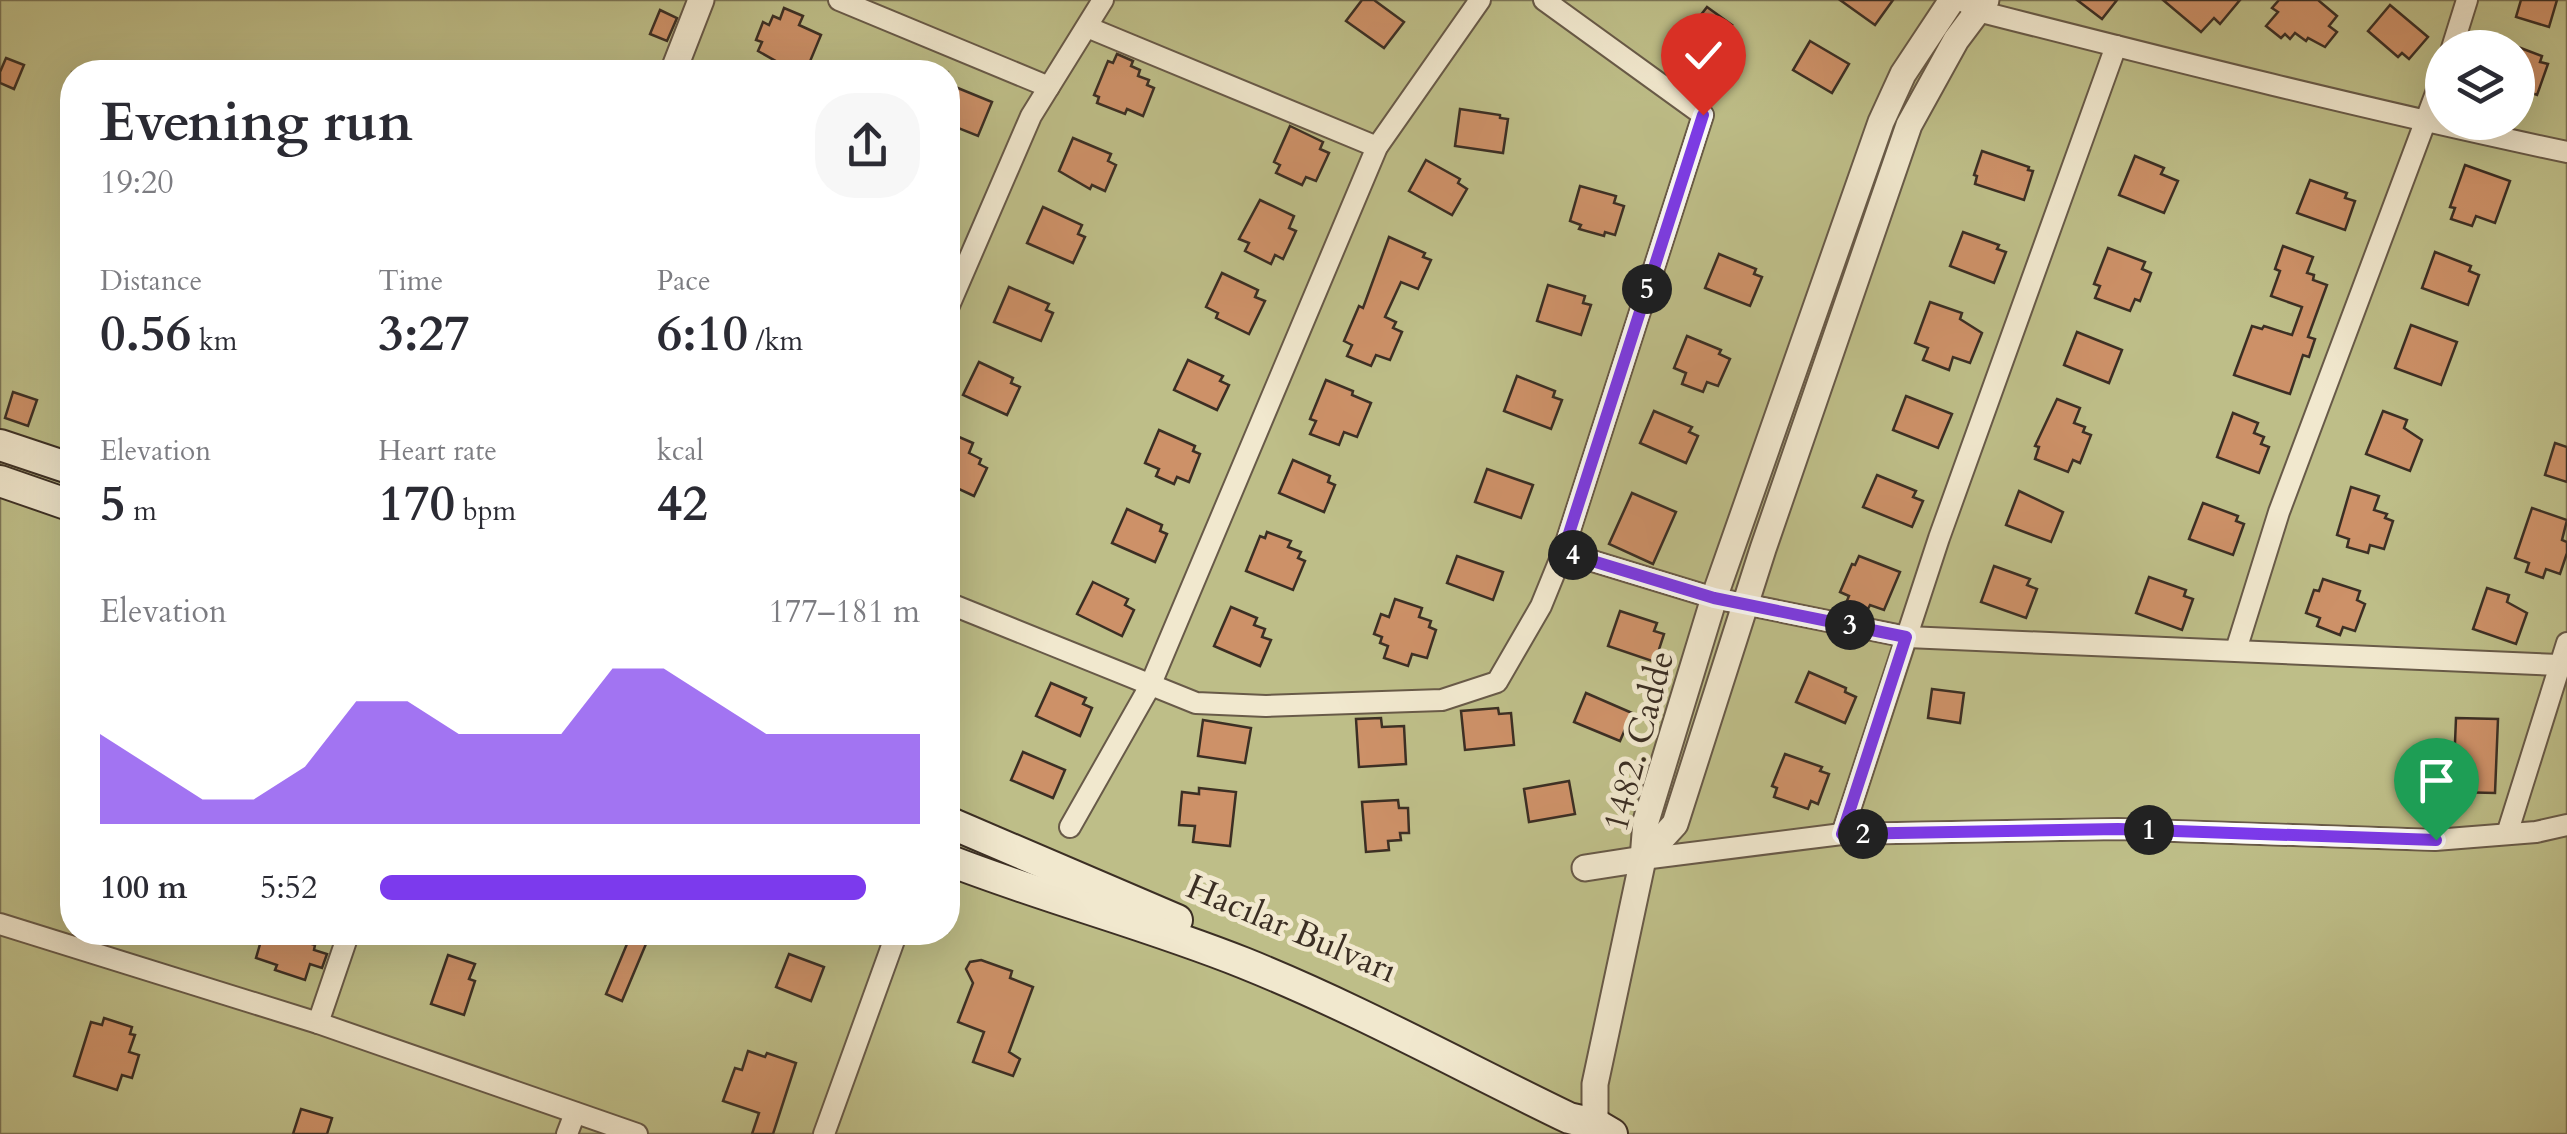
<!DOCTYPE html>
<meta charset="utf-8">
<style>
:root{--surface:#fff;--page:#f7f7f7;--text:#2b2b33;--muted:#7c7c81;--accent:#7c3aed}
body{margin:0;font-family:Cardo,serif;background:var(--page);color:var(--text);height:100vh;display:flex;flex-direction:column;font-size:38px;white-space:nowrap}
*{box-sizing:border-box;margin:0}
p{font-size:32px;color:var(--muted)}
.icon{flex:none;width:55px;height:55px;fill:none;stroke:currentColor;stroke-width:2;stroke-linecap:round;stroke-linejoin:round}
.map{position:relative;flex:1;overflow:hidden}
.drawer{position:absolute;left:60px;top:60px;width:900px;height:885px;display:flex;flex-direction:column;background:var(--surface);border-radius:40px;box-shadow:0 10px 40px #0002}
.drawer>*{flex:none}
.buttons{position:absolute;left:2425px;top:30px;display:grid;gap:20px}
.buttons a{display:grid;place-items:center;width:110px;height:110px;border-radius:50%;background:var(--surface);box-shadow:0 10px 40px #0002;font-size:50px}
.pin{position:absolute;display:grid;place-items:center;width:85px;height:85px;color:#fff;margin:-102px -42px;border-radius:50% 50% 50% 0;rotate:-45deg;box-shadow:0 0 10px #0007}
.pin .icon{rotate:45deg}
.km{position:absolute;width:50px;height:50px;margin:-25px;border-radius:50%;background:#222;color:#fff;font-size:28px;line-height:50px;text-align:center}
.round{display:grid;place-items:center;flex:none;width:105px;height:105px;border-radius:40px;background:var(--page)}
.summary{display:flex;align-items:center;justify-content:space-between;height:170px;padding:0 40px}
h1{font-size:55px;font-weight:600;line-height:75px}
.metrics{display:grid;grid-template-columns:repeat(3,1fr);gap:15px;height:170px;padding:10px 40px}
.metrics div{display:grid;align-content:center}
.metrics b{font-size:50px;font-weight:600}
.metrics small{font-size:28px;font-weight:400}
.metrics p{font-size:28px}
.chart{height:280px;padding:20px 40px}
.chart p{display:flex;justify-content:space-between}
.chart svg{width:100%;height:180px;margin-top:10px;fill:var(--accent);opacity:.7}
ul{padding:0 40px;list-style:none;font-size:32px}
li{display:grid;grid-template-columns:160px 120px 1fr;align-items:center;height:75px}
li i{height:25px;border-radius:12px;background:var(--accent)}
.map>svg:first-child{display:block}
.green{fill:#bebe88;stroke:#7d7656;stroke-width:2.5;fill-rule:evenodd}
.building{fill:#cd9168;stroke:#3c2f24;stroke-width:2.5}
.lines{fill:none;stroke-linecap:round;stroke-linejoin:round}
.minor-casing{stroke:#685a48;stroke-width:24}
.tertiary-casing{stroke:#685a48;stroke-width:29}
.secondary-casing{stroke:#3c2f24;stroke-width:34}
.minor{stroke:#f1e8ce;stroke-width:20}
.tertiary{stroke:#f1e8ce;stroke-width:25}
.secondary{stroke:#f1e8ce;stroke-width:30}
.route-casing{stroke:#fff;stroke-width:20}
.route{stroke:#7c3aed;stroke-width:12}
.labels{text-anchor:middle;stroke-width:10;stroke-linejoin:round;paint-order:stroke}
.street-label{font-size:35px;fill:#3c2f24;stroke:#f1e8ce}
</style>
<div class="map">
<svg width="2567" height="1134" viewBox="0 0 2567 1134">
<rect width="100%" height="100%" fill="#eadbb4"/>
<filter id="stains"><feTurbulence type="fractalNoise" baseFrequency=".002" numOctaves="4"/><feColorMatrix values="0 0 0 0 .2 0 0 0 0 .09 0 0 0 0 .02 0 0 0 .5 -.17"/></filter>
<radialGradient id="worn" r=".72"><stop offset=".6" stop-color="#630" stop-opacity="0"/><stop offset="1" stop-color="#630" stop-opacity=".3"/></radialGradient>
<path class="green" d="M0,0H2567V1134H0ZM2442,48H2518V122H2442ZM72,72H948V932H72Z"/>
<g class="building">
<path d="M1362,0H1374L1404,22L1384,48L1346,21Z"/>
<path d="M1840,0H1893L1875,25Z"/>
<path d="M2077,0H2117L2102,19Z"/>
<path d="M2163,0H2240L2220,24L2214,18L2201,32Z"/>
<path d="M2279,0H2318L2337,16L2329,26L2337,32L2325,47L2308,38L2306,41L2295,33L2290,39L2285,34L2281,38L2266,26L2278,12L2272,8Z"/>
<path d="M2521,0H2557L2549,27L2516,17Z"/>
<path d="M2390,5L2428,37L2409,59L2402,53L2398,57L2368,31Z"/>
<path d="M1707,7L1732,25L1726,33L1739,43L1720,68L1706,63L1697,76L1670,55Z"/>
<path d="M784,8L803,16L799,25L821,35L806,71L792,66L790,69L758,51L762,42L756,40L763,22L769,25L773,16L780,19Z"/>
<path d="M660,10L677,18L667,41L650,34Z"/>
<path d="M1810,41L1849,64L1832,93L1793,70Z"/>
<path d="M2518,47L2542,56L2540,62L2548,64L2537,95L2518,88Z"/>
<path d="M1117,54L1133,61L1131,66L1140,70L1138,76L1149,80L1147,85L1154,88L1143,116L1127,109L1125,114L1097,103L1099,97L1094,95L1108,61L1113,63Z"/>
<path d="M6,58L24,65L14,89L0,83V72Z"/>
<path d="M948,84L992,102L978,136L948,124Z"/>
<path d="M1460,109L1500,115V118L1508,119L1503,153L1455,146Z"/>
<path d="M1290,126L1323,142L1320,149L1329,153L1316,181L1306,177L1302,185L1276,173L1280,165L1274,162Z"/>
<path d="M1073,138L1111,154L1108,161L1116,165L1105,191L1092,185L1090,189L1059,171Z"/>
<path d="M1982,151L2029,167L2028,170L2033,171L2024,200L1975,184L1977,176L1974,175Z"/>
<path d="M2135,156L2164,168L2161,174L2178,181L2164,213L2119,195Z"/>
<path d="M1426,160L1460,179L1458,183L1467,189L1452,215L1409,191Z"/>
<path d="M2465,165L2510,181L2495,223L2476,216L2472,226L2451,219L2455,208L2450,207Z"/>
<path d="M2310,180L2347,193L2345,198L2355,201L2345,230L2297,213Z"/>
<path d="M1580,186L1616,196L1614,203L1624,206L1615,235L1605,232L1604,236L1579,229L1581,225L1570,221Z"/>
<path d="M1260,200L1294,216L1289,228L1296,231L1283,259L1275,255L1271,264L1245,251L1249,243L1239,239Z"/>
<path d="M1043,207L1082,225L1078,234L1085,237L1073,263L1027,243Z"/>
<path d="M1963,232L1999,245L1997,249L2006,252L1994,283L1950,266Z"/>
<path d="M1389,237L1425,253L1423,257L1431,260L1418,289L1401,282L1385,317L1396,322L1393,328L1402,332L1390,360L1376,355L1371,366L1347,356L1352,345L1344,341L1359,306L1363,308Z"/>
<path d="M2283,246L2313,257L2307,273L2314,275L2313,280L2327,285L2308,337L2315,339L2309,357L2303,355L2290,394L2234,375L2252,326L2262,329L2264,326L2292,335L2302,307L2271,296L2280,271L2275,269Z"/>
<path d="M2108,248L2145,262L2142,269L2151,273L2140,301L2135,299L2130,311L2095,298L2100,286L2094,284Z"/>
<path d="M2435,252L2471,266L2469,271L2479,275L2468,305L2422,288Z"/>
<path d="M1719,254L1756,269L1754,274L1762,277L1750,306L1705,288Z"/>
<path d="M1222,273L1258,290L1255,297L1265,301L1249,334L1216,318L1218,313L1206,307Z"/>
<path d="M1548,285L1585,296L1583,303L1591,305L1581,335L1537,321Z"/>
<path d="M1009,287L1049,304L1046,310L1053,313L1041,341L994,322Z"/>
<path d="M1930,302L1962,313L1960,319L1982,333L1970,363L1953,357L1949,370L1923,360L1928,348L1915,343Z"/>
<path d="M2411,325L2457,342L2441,385L2395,368Z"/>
<path d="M2077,332L2122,350L2109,383L2064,365Z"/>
<path d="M1687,336L1721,350L1719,354L1730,359L1718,386L1707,382L1703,392L1682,384L1686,373L1674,368Z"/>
<path d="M1188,360L1223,376L1220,381L1229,385L1217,410L1174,390Z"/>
<path d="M979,362L1013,378L1011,383L1020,387L1007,415L963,395Z"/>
<path d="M1517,376L1555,391L1553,397L1562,400L1551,429L1504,411Z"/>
<path d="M1326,380L1353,391L1352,395L1371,403L1357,437L1344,432L1339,445L1310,434L1316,421L1310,419Z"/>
<path d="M13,392L37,400L28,426L5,418Z"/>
<path d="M1906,396L1952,414L1938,448L1893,430Z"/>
<path d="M2057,399L2080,408L2074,423L2085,427L2083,432L2091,435L2080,463L2073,460L2068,472L2035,459L2039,447L2035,446Z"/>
<path d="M1654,411L1692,427L1689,432L1698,436L1686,463L1640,443Z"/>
<path d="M2383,411L2407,420L2404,428L2422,440L2410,471L2366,454Z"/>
<path d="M2233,413L2258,423L2254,433L2264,437L2261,444L2269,447L2259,473L2217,457Z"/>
<path d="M1159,430L1195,446L1193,451L1200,454L1189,482L1177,477L1174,484L1156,476L1159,469L1145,463Z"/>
<path d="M952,434L973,443L969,453L981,459L979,464L987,468L974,496L948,484V444Z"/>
<path d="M2555,443L2567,447V482L2545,475Z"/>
<path d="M1293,460L1330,476L1328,482L1335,485L1324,512L1279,493Z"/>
<path d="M1487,469L1533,485L1521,518L1475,502Z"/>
<path d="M1877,475L1916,491L1913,497L1923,501L1912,527L1863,507Z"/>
<path d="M2351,487L2379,496L2374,510L2387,514L2385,518L2393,521L2384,549L2370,545L2368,553L2347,547L2349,539L2337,535Z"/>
<path d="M2019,491L2063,512L2051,542L2006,525Z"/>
<path d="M1632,493L1676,512L1653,564L1609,544Z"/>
<path d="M2203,503L2238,516L2236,521L2244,524L2233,555L2189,539Z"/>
<path d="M2532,508L2567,520L2562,540L2567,542V553L2560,574L2546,569L2543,578L2526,572L2529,563L2515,558Z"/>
<path d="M1127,509L1162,525L1160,531L1167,534L1155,562L1112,543Z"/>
<path d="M1267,532L1291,541L1288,547L1301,552L1298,558L1305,561L1293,590L1246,571L1260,536L1265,538Z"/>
<path d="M1457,556L1503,572L1493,600L1447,583Z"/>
<path d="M1859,556L1900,572L1884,610L1870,605L1867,611L1846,603L1849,596L1840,592L1852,564L1855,565Z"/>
<path d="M1994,566L2030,579L2027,585L2037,589L2026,618L1981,602Z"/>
<path d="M2149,577L2186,590L2184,596L2193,599L2182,630L2136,613Z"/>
<path d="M2323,579L2360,591L2357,600L2365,604L2355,631L2343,627L2340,635L2317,626L2320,618L2306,613L2314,590L2319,591Z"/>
<path d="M1093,582L1128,599L1125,605L1134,610L1122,636L1077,614Z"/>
<path d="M2487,588L2509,595L2507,602L2527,613L2516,644L2473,629Z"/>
<path d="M1395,599L1422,608L1419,617L1431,621L1429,627L1436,630L1427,658L1412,654L1408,666L1384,658L1388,646L1380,643L1382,637L1374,634L1381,614L1389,617Z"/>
<path d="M1231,607L1257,618L1254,625L1265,629L1262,637L1271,640L1260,666L1214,646Z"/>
<path d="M1620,611L1657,623L1654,631L1664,634L1655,662L1608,646Z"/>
<path d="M1809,672L1846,688L1845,692L1856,697L1845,723L1796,702Z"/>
<path d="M1051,683L1086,698L1083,704L1092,708L1080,736L1036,716Z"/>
<path d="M1932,689L1964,693L1960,723L1928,718Z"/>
<path d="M1586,693L1632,713L1620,741L1574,722Z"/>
<path d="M1498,708L1499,714L1511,713L1514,745L1465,750L1461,711Z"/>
<path d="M1381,718L1382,727L1404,726L1406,764L1359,767L1356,719Z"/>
<path d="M2456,718L2498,719L2495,793L2453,792Z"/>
<path d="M1203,720L1251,728L1245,763L1198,756Z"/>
<path d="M1023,752L1065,770L1053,798L1011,780Z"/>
<path d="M1785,754L1822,767L1820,771L1829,774L1818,804L1811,801L1808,809L1774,797L1777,788L1772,786Z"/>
<path d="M1569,781L1575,814L1529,822L1524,789Z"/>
<path d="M1199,788L1236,792L1230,846L1193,842L1195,826L1179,825L1182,792L1199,794Z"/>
<path d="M1398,800L1399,808H1408L1409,833H1400L1401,840L1388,841L1389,850L1366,852L1362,802Z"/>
<path d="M632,932H651L622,1001L606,994Z"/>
<path d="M263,934L285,941L286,936L315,945L314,950L327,954L322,968L310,964L305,980L275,970L277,965L256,958Z"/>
<path d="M789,954L824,967L811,1001L776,987Z"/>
<path d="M448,955L475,964L469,979L475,981L464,1015L431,1004Z"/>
<path d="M981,960L1012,971L1010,978L1033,987L1009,1052L1020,1059L1013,1076L973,1062L984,1032L958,1022L973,983L966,969L970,962Z"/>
<path d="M104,1018L132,1027L130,1034L135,1035L129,1052L139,1055L132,1078L122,1075L117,1090L74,1076L91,1022L102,1025Z"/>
<path d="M748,1051L765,1057L767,1053L796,1063L773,1134H752L759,1113L723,1101L735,1068L742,1070Z"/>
<path d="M301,1109L332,1118L327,1134H293Z"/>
</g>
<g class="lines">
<g class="minor-casing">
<g id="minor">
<path d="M839,0L1049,87"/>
<path d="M1962,0L1978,11C2174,61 2369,110 2567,152"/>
<path d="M1087,27L1377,147"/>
<path d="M2452,48L2467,0"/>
<path d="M948,308L1031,116L1103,0"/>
<path d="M1563,552L1714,598L1907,637L2559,665"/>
<path d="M948,603L1196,703L1266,706L1442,700L1497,682L1541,606L1563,552L1703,115L1544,0"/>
<path d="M2236,650L2279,512L2442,77"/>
<path d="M1070,827L1150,686L1377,147L1480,0"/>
<path d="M1842,834L1939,538L2116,46"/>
<path d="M2507,834L2567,643"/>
<path d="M1643,859L1842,834L2118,829L2435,840L2536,832L2567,825"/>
<path d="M0,924L318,1023L349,932"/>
<path d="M318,1023L637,1134"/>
<path d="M567,1134L575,1113"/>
<path d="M824,1134L897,932"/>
</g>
</g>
<g class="tertiary-casing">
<g id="tertiary">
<path d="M673,72L701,0"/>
<path d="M1643,859L1675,824L1763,549L1909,125L1956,40L1986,0"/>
<path d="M1585,868L1643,859"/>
<path d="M1595,1134V1084L1643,859L1646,821L1714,598L1881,122L1903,74L1952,0"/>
</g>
</g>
<g class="secondary-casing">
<g id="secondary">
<path d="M0,445L72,469"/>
<path d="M0,481L72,506"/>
<path d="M948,822L1177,920"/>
<path d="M948,860C1045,898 1147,924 1244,963C1356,1008 1461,1066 1569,1118L1595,1124L1612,1134"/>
</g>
</g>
<use href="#minor" class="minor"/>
<use href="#tertiary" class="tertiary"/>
<use href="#secondary" class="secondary"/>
</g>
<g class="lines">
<g class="route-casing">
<path id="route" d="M1703,115L1563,552L1714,598L1906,637L1842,834L2118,829L2436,840"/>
</g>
<use href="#route" class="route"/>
</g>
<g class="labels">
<g class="street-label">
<text transform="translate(1638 741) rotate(-75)" y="12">1482. Cadde</text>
<text transform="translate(1292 928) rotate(23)" y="12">Hacılar Bulvarı</text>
</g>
</g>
<rect width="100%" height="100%" filter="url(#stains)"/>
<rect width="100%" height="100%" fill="url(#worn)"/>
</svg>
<div class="buttons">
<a><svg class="icon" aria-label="layers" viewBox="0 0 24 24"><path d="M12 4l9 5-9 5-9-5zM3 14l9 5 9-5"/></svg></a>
</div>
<div class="pin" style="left:2436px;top:840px;background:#1e9e55"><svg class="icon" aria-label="arrive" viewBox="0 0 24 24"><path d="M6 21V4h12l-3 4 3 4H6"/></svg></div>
<div class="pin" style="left:1703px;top:115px;background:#d93025"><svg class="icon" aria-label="check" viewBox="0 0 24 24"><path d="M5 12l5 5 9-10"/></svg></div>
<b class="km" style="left:2149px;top:830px">1</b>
<b class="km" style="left:1863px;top:834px">2</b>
<b class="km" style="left:1850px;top:625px">3</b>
<b class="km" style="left:1573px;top:555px">4</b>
<b class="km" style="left:1647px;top:289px">5</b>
<section class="drawer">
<div class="summary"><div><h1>Evening run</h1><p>19:20</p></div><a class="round"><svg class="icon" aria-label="share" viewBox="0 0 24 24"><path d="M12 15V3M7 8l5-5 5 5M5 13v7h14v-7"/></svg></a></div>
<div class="metrics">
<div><p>Distance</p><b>0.56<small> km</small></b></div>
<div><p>Time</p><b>3:27</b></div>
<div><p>Pace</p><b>6:10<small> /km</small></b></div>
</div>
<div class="metrics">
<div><p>Elevation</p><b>5<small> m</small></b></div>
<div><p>Heart rate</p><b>170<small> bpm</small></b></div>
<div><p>kcal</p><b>42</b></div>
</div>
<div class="chart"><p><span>Elevation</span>177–181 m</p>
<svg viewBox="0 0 160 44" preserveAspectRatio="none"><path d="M0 44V22L10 30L20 38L30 38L40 30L50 14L60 14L70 22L80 22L90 22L100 6L110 6L120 14L130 22L140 22L150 22L160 22V44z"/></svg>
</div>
<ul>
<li><b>100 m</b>5:52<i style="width:90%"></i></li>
</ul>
</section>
</div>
